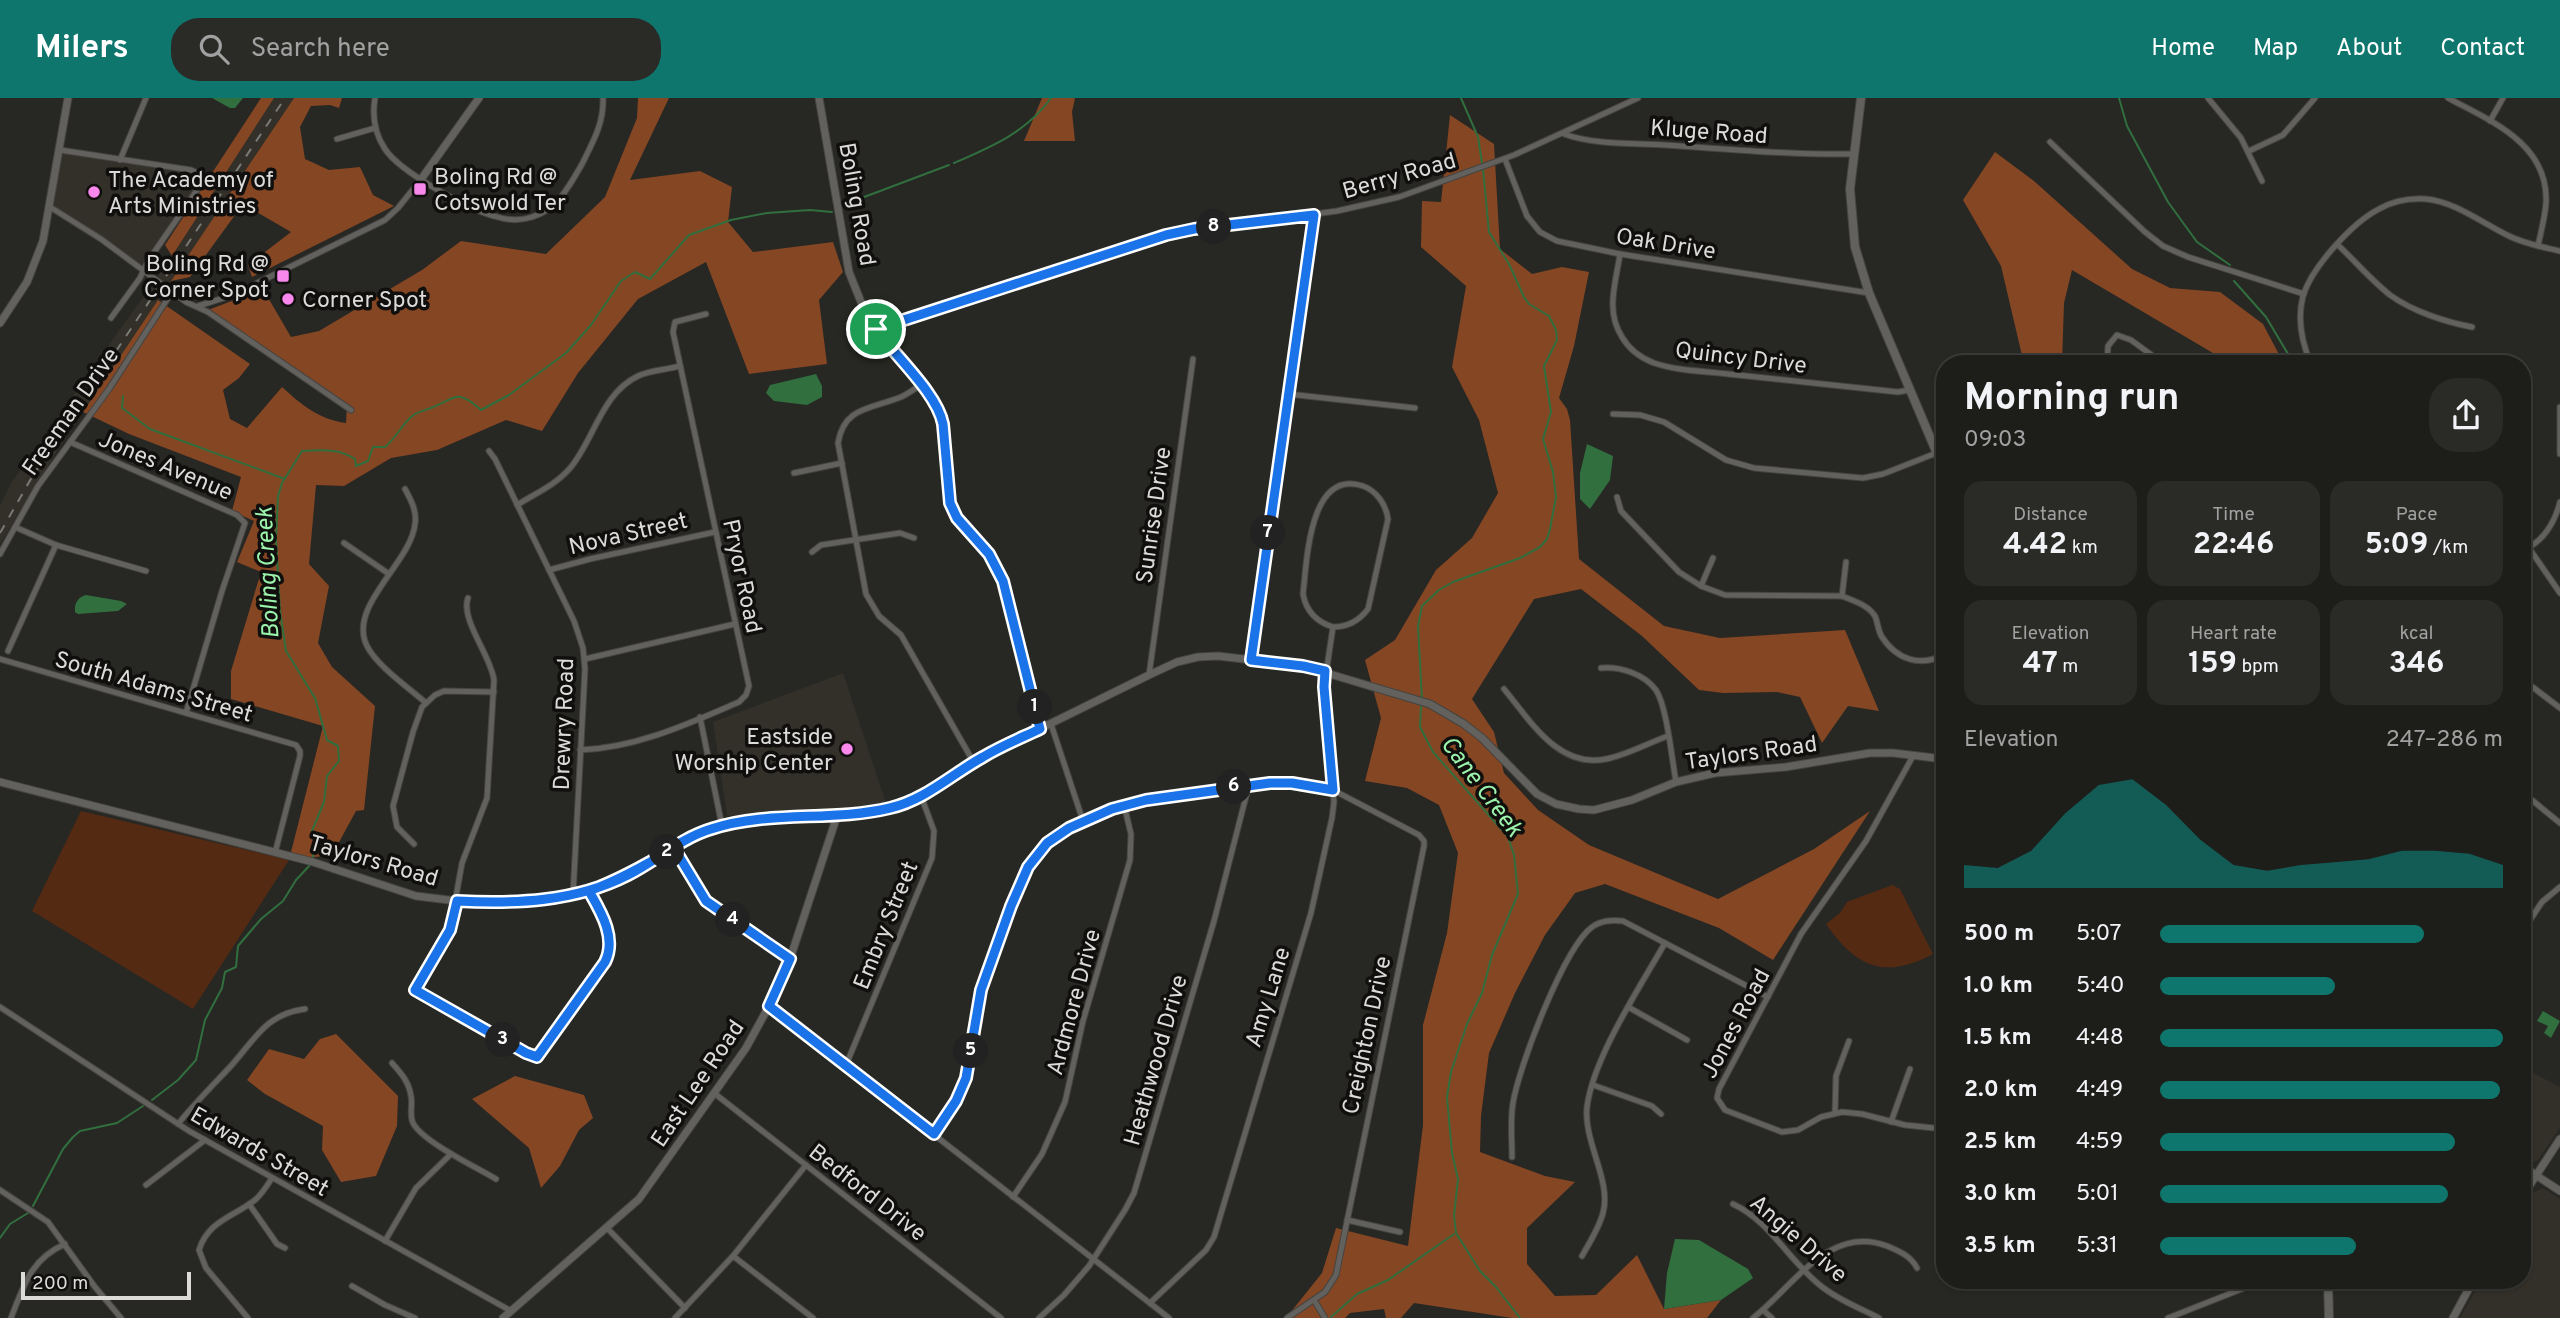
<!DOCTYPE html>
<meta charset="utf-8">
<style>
:root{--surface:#1d1d1a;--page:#2a2a27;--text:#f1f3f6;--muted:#a0a2a2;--line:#3b3b39;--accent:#0f766e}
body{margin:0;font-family:Overpass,sans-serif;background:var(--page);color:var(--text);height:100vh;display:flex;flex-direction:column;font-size:26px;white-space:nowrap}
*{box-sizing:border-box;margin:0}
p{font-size:23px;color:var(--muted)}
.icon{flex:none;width:38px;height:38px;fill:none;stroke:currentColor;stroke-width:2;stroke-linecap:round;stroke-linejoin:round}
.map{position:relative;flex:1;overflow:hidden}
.side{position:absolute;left:1936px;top:257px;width:595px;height:934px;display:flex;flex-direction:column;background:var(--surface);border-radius:28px;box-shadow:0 2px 5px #0004,0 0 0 2px var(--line)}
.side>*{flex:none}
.scale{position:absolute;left:21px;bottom:18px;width:170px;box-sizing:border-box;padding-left:7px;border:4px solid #dcdbd9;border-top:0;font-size:19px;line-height:24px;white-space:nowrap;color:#dcdbd9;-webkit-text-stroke:5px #100f0e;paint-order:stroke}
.pin{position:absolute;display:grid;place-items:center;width:60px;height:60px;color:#fff;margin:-30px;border:4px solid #fff;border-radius:50%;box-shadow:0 2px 7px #0007}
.km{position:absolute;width:35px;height:35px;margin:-18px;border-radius:50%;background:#222;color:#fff;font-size:19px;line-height:35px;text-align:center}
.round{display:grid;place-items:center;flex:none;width:74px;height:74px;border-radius:28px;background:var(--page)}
.head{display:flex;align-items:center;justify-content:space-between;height:119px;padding:0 28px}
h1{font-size:38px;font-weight:700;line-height:52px}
.stats{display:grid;grid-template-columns:repeat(3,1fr);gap:10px;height:119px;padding:7px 28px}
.stats div{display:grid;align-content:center;border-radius:18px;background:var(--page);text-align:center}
.stats b{font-size:30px;font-weight:700}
.stats small{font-size:19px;font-weight:400}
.stats p{font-size:19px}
.chart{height:196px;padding:14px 28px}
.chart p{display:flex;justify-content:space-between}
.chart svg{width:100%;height:126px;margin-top:7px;fill:var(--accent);opacity:.7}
ul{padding:0 28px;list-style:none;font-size:23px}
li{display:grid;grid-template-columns:112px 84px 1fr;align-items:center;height:52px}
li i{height:18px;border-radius:9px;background:var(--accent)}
header{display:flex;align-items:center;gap:42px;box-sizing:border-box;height:98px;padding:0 35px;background:var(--accent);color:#fff}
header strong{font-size:33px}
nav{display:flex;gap:38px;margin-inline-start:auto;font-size:24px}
.search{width:490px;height:63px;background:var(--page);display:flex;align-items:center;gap:18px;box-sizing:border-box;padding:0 24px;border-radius:28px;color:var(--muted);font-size:26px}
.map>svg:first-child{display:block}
.built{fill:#323028}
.green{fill:#552a13}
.forest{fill:#854623}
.water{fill:#316f3f}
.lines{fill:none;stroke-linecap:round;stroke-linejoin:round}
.stream{stroke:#316f3f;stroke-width:2}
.minor-casing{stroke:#454441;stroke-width:7}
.tertiary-casing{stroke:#454441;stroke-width:9}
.secondary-casing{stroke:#454441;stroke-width:10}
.minor{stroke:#62615d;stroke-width:5}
.tertiary{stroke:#62615d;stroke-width:7}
.secondary{stroke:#62615d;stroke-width:8}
.rail{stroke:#7a7a76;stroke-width:2;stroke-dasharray:9 9;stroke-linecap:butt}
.route-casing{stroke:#fff;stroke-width:14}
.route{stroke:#1a73e8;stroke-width:9}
.poi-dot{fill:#f888eb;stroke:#100f0e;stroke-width:2.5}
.labels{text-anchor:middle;stroke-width:7;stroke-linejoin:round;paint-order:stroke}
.street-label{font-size:23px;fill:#dcdbd9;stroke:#100f0e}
.poi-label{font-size:23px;fill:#dcdbd9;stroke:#100f0e;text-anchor:start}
.water-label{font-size:24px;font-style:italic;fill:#9cf3ab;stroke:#100f0e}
</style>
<header>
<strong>Milers</strong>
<div class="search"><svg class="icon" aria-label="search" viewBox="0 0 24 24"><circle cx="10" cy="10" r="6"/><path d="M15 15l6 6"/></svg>Search here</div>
<nav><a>Home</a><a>Map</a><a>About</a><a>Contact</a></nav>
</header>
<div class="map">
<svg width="2560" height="1220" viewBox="0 0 2560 1220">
<rect width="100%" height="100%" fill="#272723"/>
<g class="built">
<path d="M274,0H294L61,347L0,446V408L11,385L172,158Z"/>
<path d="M60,52L191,72L206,79L144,171L50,109Z"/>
<path d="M843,575L888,711L727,718L713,624Z"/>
<path d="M2522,969L2560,989V1030L2538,1062L2532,1064L2522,1061Z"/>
<path d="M2543,1090L2560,1101V1220H2460L2481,1183H2522V1113L2532,1095Z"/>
</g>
<g class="green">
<path d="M81,713L289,762L193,911L32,813Z"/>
<path d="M1892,787L1900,791L1933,856C1884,882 1856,869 1826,826L1840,815L1847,804Z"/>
</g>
<g class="forest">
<path d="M261,0H274L172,158L165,147Z"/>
<path d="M294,0H342L339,10L330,7L311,8L300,29L305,61L329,72L360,69L373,97L394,108L252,179L248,167L291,134L243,106L190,179L171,183Z"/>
<path d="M638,0H669L630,82L700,73L732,89L728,124L753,154L833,144L843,174L819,202L827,266L749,276L706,164L638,201L578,275L542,333L506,322L437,352L391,360L344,388L316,387L309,466L329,488L318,545L332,569L375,608L364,712L356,713L332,757L289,762L323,628L231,601V573L261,474L237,464L254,423L232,413L241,379L129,336L83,314L158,202L250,266L239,280L223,292L230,321L247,330L282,289C302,307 318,321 346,325L347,307L208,212L263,191L291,239L319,233L422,172L461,143L546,156L605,99L637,20Z"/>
<path d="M1042,0H1075L1072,14L1075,43H1024Z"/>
<path d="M1450,17L1494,46L1500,151L1532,176L1562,169L1589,174L1574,248L1559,300L1567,311L1570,322L1579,461L1664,528L1720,540L1845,532L1879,613L1848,608L1822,645L1800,599L1777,594L1723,595L1699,592L1642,538L1581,491L1534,501L1472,601L1494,634L1504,675L1538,712L1589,747L1718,801L1814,751L1870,713L1773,862L1719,830L1605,786L1575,795L1545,837L1515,895L1489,955L1481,1018L1480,1054L1545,1078L1575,1084L1527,1130V1166L1555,1198L1596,1197L1637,1157L1664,1211L1721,1202L1707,1220H1512L1414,1205L1401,1220H1386L1384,1211L1350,1215L1345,1220H1286L1322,1175L1336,1130L1408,1148L1423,1027V927L1447,835L1458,755L1439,707L1407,690L1365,683L1381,620L1365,562L1395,542L1436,472L1472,440L1498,395L1479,322L1452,269L1466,188L1421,149L1422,103L1441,104Z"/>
<path d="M1995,54L2034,83L2132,171L2170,190L2220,194L2263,226L2284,266H2222L2218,258L2072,172L2064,205L2062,266H2024L2001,168L1963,102Z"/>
<path d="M336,936L398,998L397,1028L376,1078L341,1084L322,1052L323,1028L265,996L247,982L269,951L304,961L320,941Z"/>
<path d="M515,978L584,997L593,1020L579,1032L560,1068L541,1090L529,1050L472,1001Z"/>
</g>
<g class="water">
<path d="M212,0H243L235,10H230Z"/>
<path d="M816,276L822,288V299L807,307L774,303L766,295L770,287Z"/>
<path d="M1587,346L1613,358L1610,382L1590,411L1580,401V375Z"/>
<path d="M86,497L121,503L127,506L118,513L78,516L75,514C74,505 78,499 86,497Z"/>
<path d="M2543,913L2560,923L2551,940L2544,935L2548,928L2537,923Z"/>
<path d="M1675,1141L1699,1142L1748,1171L1753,1180L1721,1202L1664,1211L1667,1175Z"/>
</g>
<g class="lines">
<g class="stream">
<path d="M1461,0L1478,39L1482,65"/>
<path d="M2119,0L2127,28L2168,104L2197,144L2230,167"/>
<path d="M954,65C991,49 1027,34 1051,0"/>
<path d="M843,107L949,67"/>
<path d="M2234,183L2266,219L2294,266"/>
<path d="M123,298L122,310L150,331L285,381"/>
<path d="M1422,602L1418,528L1422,508L1439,492L1453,484L1520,460L1540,449L1547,441L1550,431L1556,399L1553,374L1543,341L1551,314L1544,268L1557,242L1556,232L1549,218L1529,206L1524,199L1509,166L1489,134L1483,71"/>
<path d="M1421,607L1420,629L1433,654L1508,739L1514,757L1518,796L1492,857L1482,895L1467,926L1451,974L1447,999L1452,1055L1458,1081L1454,1118L1456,1135L1480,1173L1496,1189L1520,1220"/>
<path d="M312,761L316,750L312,733L324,704L327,678L339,663L338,648L327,642L315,600L286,553L280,513L276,441L278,398L282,385L302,353C320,352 339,350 355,361L356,368L368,363L373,349H385C396,340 401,328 411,319C416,314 425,312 431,310C456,300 457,290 481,312L509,297L566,255L591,227L621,183L635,174L650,181L689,137L731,122L767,115L810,112L832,114"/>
<path d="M152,1002L178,982L196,962L205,922L222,890L225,874L236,869L238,848L261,821L283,803L296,782L310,767"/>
<path d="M33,1108L63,1051L73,1039L80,1033L117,1025L143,1008"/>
<path d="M0,1140L10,1126L28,1115"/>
<path d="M1331,1219L1357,1196L1388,1182L1454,1136"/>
</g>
<g class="minor-casing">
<g id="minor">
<path d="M375,0C372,18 375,36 385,51C400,74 468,111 494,118C506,122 520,123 532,119C557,112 570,87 582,66C593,44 604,25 603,0"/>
<path d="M2208,0L2241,40L2262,83"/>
<path d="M2448,0C2491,23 2549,46 2546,105C2545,119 2541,133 2538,148"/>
<path d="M2490,23L2503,0"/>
<path d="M1564,36C1594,47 1632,45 1665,47C1728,51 1790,57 1853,56"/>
<path d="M337,41L375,30"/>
<path d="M2050,44L2145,134L2163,148L2188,159L2304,196"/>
<path d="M60,52L191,72L206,79L148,163L140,180L111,220"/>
<path d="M2249,53L2283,37L2315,0"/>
<path d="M1505,61L1527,118L1540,134L1557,143L1620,156L1869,195"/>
<path d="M120,62L146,0"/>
<path d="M50,109L101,141L186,204L208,214L351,312"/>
<path d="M2338,147C2355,163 2371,182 2390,197C2412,213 2445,224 2472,229"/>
<path d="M1620,156C1616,184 1605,213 1622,239C1629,251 1641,260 1654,265C1677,273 1704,273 1728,276C1785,282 1841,288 1898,294L1909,292"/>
<path d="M198,208L233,197L385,122L398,110L422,80"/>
<path d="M876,231L1178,134L1337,113L1399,99L1514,57L1638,0"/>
<path d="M2107,266L2108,248L2117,237L2131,242L2164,266"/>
<path d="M2311,266C2302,245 2297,221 2303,198C2312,169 2352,125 2379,111C2393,103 2410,100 2426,101C2456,104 2482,125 2509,138C2525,146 2543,149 2560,153"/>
<path d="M921,287C914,291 908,296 901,299C872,311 844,308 838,345L866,496L879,518L901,537L974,665"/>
<path d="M1288,296L1415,310"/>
<path d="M2560,309V356"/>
<path d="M1613,316L1640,317L1664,324L1726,362L1754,370L1863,380L1883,376L1944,352"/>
<path d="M70,344L237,417L245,425L222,493L186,615"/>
<path d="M489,353L495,361L574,523L583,550L585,571L573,797"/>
<path d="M794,375L842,365"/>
<path d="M405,391C411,402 417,413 415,426C411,465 347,508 367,548C377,568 409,590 426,605"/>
<path d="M1617,399L1621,413L1679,474L1701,488L1725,497L1842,498C1854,503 1868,507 1875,518C1878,525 1878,533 1882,539C1897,562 1920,569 1944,557"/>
<path d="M517,407C536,395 556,387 571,369C594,341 602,295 638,278C650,272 666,272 680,268"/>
<path d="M15,429L56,447L146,473"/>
<path d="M344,445L389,476"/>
<path d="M2529,450L2560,495"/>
<path d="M2522,452C2543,445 2555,424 2560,404"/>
<path d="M812,454L821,447L900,435L914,440"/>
<path d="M0,456L38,388L109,291L172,194"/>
<path d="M549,472L590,461L715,434"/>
<path d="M1942,481L1944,485"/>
<path d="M1701,488L1713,460"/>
<path d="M1842,498L1846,464"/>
<path d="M468,500C460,521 491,558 494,582L487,700L462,765L450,832L415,892L526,955L537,959L605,865C618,840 601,814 589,793"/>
<path d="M8,553L56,447"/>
<path d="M0,561L296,647L300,653V658L275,755"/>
<path d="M585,561L735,526"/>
<path d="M1251,562L1314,117"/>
<path d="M1601,570C1620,568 1644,576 1656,592C1667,609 1672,662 1676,684"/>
<path d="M1149,577L1193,261"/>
<path d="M2522,581L2560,610"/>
<path d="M1504,591C1530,622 1558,671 1606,661C1627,657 1648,645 1668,638"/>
<path d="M700,619L722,728"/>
<path d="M1051,626L1083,723"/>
<path d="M580,652C636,650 688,626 739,604L746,597L749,588L673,234L675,224L706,216"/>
<path d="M1913,658L1866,743L1801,836L1719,991L1717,1000L1725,1012L1782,1034L1798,1032L1821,1019L1842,1014L1862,1016L1905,1027L1944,1031"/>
<path d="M2522,694L2560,725"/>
<path d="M414,746L397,729L393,708L413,634L422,609L435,597L444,593L494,594"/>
<path d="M674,750L706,803L790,861"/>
<path d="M2522,807L2533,816"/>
<path d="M2522,834L2542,804L2560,789"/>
<path d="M769,908L1169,1220"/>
<path d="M0,909L189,1033L511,1213"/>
<path d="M1628,909L1687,942"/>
<path d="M392,965C401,975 409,984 411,998C413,1006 409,1017 413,1025C423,1044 476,1069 496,1081"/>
<path d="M846,967L932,760L934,733L921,698"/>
<path d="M1593,987L1652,1008L1661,1016"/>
<path d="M714,995L1001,1220"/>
<path d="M1835,1014L1836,978L1849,943"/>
<path d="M1891,1024L1910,971"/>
<path d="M178,1026C194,1006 212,988 230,969C254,943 265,916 305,911"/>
<path d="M934,1036L956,1003L966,980L975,917L981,892L1019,787L1040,753L1062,734L1112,711L1135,704L1249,687L1280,685L1333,692L1419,737L1424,743V748L1336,1177L1325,1194L1287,1220"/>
<path d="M1512,1059C1512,1041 1510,1022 1513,1005C1519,968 1564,850 1592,829C1602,822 1612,822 1623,823L1768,899"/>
<path d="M146,1087L205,1042"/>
<path d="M0,1092L48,1124L95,1189L121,1220"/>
<path d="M1013,1099L1042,1056L1065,1004L1083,923L1130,762L1131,736L1124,707"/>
<path d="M249,1106L277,1146L285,1150"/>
<path d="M1733,1106C1770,1123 1789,1163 1821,1188C1838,1202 1860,1210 1879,1220"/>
<path d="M1347,1122L1400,1134"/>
<path d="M607,1130L685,1210"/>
<path d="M385,1143L416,1090L451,1056"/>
<path d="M733,1158L813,1220"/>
<path d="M1582,1158C1590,1144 1599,1130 1603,1115C1612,1083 1583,1043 1587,1009C1593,960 1640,889 1665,845"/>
<path d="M352,1188L385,1207L415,1220"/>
<path d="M1314,1202L1325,1220"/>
<path d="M1150,1205L1206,1152L1214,1139L1311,815L1332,720L1334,704L1324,589L1333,529C1317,524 1306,513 1303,496C1307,463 1309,370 1363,388C1377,393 1386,407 1388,421L1368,511C1359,523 1348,529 1333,529"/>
<path d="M1763,1212L1772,1220"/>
<path d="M11,1220C24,1187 31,1161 65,1146"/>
<path d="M248,1220L206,1170L199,1152C208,1123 233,1119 255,1102C262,1096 267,1088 272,1080"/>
<path d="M675,1220L733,1158L806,1067"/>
<path d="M1039,1220L1064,1197L1089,1168L1125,1112L1134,1095L1214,823L1249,687"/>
<path d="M1753,1220C1793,1189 1829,1126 1887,1148C1899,1153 1911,1158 1917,1170"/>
<path d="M2168,1220L2262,1183"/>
</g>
</g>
<g class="tertiary-casing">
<g id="tertiary">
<path d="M819,0L849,174L861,204L876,231L929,296L940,314L950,405L957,420L989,456L1003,483L1040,631"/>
<path d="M422,80L479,0"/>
<path d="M0,225L27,184L43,143L68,0"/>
<path d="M0,684L313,764L416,798L457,803L509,804L549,801L589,793L626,778L698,735L722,728L763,721L872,713L905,705L929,694L995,653L1149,577L1177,564L1198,559L1218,558L1303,568L1430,606L1464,626L1482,640L1537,696L1556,706L1579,711L1594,712L1632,702L1676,684L1715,675L1786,669L1870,655H1893L1944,661"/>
<path d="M2522,1068L2560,1093"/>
<path d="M2522,1099L2560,1041"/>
<path d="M503,1220L639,1101L746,950L769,908L790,861L838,715"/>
<path d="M2453,1220L2473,1183"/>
</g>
</g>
<g class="secondary-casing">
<g id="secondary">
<path d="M1861,0L1850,91L1855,149L1869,195L1944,372"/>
<path d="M2328,1183L2329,1220"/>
</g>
</g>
<use href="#minor" class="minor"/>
<use href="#tertiary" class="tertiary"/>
<use href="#secondary" class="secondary"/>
<path class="rail" d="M0,435L32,379L285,0"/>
</g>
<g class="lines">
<g class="route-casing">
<path id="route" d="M876,231C895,258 937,295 943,326L950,405L957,420L989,456L1003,483L1040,631C1021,640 1001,648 983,659C952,676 925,702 890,710C832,724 769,712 711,731C681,740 656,763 628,777C575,804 515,806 457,803L450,832L415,892L526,955L537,959L605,864C617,840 601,814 589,793C619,782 646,767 674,750L706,803L790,861L769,908L934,1036L956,1003L966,980L981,892L1011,808L1028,769L1047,745L1069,730L1112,711L1146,702L1270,685H1292L1333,692L1324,589L1325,573L1303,568L1251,562L1314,117L1194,131L1166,137L876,231"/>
</g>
<use href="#route" class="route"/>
</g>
<g class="poi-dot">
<rect x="413" y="84" width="14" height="14" rx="3.5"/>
<circle cx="94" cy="94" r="7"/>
<rect x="276" y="171" width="14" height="14" rx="3.5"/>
<circle cx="288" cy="201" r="7"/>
<circle cx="847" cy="651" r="7"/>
</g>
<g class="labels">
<g class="street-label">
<text transform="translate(1709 33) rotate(4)" y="8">Kluge Road</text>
<text transform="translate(1399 77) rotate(-16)" y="8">Berry Road</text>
<text transform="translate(858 106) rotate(80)" y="8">Boling Road</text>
<text transform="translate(1666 145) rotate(9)" y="8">Oak Drive</text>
<text transform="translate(1741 259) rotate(7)" y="8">Quincy Drive</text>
<text transform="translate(70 313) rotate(-55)" y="8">Freeman Drive</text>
<text transform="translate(166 367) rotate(23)" y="8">Jones Avenue</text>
<text transform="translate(1153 417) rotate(-82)" y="8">Sunrise Drive</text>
<text transform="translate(628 435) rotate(-13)" y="8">Nova Street</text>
<text transform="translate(743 478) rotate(78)" y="8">Pryor Road</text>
<text transform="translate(154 588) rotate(16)" y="8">South Adams Street</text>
<text transform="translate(563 626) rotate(-88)" y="8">Drewry Road</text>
<text transform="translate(1751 654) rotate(-8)" y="8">Taylors Road</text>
<text transform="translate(374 762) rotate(16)" y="8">Taylors Road</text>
<text transform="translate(885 827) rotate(-68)" y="8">Embry Street</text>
<text transform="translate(1267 899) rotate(-73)" y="8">Amy Lane</text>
<text transform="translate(1073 904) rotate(-75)" y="8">Ardmore Drive</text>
<text transform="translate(1735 925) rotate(-62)" y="8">Jones Road</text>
<text transform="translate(1366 937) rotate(-78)" y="8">Creighton Drive</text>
<text transform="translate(1155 962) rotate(-74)" y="8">Heathwood Drive</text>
<text transform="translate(697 985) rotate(-56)" y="8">East Lee Road</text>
<text transform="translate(260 1053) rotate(30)" y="8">Edwards Street</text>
<text transform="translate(868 1094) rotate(38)" y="8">Bedford Drive</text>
<text transform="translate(1799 1140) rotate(41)" y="8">Angie Drive</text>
</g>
<g class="poi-label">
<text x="434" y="86">Boling Rd @<tspan x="434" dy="26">Cotswold Ter</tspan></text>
<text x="108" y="89">The Academy of<tspan x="108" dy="26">Arts Ministries</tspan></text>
<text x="269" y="173" text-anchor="end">Boling Rd @<tspan x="269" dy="26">Corner Spot</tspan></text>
<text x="302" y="209">Corner Spot</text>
<text x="833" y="646" text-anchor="end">Eastside<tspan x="833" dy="26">Worship Center</tspan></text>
</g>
<g class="water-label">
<text transform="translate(267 475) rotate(-93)" y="8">Boling Creek</text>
<text transform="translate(1482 688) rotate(53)" y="8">Cane Creek</text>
</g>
</g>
</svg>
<div class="scale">200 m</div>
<div class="pin" style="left:876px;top:231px;background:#1e9e55"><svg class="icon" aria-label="arrive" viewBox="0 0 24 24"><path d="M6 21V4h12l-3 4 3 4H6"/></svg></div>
<b class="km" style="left:1035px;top:609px">1</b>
<b class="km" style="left:667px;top:754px">2</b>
<b class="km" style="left:503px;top:942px">3</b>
<b class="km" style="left:733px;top:822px">4</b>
<b class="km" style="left:971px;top:953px">5</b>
<b class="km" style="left:1234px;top:689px">6</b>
<b class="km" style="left:1268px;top:435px">7</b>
<b class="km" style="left:1214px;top:129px">8</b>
<section class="side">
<div class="head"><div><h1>Morning run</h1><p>09:03</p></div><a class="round"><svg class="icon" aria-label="share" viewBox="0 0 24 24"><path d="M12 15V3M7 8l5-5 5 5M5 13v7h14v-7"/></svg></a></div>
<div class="stats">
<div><p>Distance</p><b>4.42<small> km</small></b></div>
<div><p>Time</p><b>22:46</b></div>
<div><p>Pace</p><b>5:09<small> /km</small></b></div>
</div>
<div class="stats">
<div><p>Elevation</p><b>47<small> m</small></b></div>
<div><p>Heart rate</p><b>159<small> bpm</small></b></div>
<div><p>kcal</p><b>346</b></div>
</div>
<div class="chart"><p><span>Elevation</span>247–286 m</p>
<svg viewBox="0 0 160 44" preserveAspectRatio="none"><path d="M0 44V36L10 37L20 31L30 18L40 8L50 6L60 15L70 27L80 36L90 38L100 36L110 35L120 34L130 31L140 31L150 32L160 36V44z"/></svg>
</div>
<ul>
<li><b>500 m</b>5:07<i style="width:77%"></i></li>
<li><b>1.0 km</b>5:40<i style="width:51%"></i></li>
<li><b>1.5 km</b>4:48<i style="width:100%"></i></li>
<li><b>2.0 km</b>4:49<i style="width:99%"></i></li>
<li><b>2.5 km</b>4:59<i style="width:86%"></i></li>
<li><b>3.0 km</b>5:01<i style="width:84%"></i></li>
<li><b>3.5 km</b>5:31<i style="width:57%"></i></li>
</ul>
</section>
</div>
